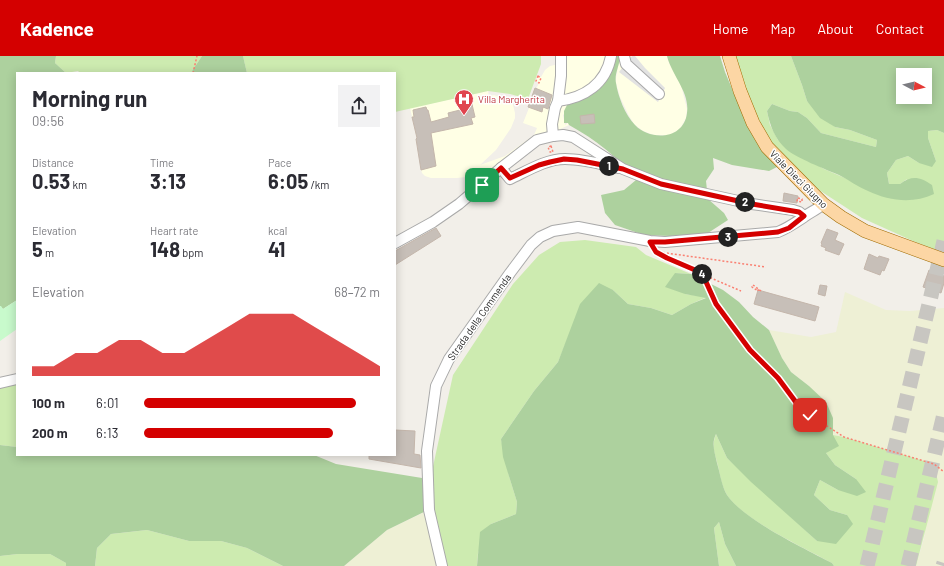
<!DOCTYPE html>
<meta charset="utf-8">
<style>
:root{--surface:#fff;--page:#f2f2f3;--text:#2b2b33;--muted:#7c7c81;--accent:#d40000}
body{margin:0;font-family:Barlow,sans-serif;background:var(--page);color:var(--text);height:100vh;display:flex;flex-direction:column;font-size:15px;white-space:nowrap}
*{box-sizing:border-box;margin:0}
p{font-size:13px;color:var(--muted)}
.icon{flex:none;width:22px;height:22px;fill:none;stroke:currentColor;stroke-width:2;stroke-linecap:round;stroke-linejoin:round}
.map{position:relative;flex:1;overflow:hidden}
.details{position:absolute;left:16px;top:16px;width:380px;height:384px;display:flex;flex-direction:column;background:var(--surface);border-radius:0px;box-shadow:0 2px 10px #0003}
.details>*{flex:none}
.needle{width:26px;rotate:97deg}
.fabs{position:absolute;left:896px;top:12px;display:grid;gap:8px}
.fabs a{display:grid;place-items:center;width:36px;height:36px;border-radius:0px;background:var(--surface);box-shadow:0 2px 10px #0003;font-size:20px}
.pin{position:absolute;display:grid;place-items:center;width:34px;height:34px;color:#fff;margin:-17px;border-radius:8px;box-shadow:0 2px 6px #0006}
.km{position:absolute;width:20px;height:20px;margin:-10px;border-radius:50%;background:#222;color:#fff;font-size:11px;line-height:20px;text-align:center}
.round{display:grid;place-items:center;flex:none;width:42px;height:42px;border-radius:0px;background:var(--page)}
.headline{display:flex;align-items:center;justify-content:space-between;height:68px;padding:0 16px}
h1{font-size:22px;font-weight:700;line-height:30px}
.metrics{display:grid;grid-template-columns:repeat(3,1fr);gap:6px;height:68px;padding:4px 16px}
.metrics div{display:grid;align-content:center}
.metrics b{font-size:20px;font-weight:700}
.metrics small{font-size:11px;font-weight:400}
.metrics p{font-size:11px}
.chart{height:112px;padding:8px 16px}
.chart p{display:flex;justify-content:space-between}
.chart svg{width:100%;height:72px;margin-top:4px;fill:var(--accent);opacity:.7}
ul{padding:0 16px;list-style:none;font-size:13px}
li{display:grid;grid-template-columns:64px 48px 1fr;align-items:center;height:30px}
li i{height:10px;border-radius:5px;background:var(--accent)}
header{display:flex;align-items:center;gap:24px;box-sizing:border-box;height:56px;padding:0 20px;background:var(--accent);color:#fff}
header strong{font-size:19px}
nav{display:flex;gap:22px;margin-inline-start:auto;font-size:14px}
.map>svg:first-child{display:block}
.education{fill:#ffffe5}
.farmland{fill:#eef0d5}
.grass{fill:#cdebb0}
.forest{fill:#add19e;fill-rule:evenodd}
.park{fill:#c8facc}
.parking{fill:#e2e2e2}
.building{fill:#c7bfb8;stroke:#c4b6ab}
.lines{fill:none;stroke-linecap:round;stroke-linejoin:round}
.highway-tunnel{stroke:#c8c6c1;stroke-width:15;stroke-dasharray:15 8;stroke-linecap:butt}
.minor-casing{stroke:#a9a9a9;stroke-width:12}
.major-casing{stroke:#a06b00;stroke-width:14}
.path{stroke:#fa8072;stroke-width:1.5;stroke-dasharray:2 2;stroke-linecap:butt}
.minor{stroke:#fff;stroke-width:10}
.major{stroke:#fcd6a4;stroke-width:13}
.route-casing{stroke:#fff;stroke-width:8}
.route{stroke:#d40000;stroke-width:5}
.labels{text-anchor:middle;stroke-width:3;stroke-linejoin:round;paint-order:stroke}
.health-label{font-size:10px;fill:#be3a42;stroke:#fff;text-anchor:start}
.street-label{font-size:10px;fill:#222;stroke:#fff}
</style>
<header>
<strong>Kadence</strong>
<nav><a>Home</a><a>Map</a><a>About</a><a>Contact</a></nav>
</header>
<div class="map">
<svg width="944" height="510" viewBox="0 0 944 510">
<rect width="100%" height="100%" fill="#f2efe9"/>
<g class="education">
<path d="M558,0H617L611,16L563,59L565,69L568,67L569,69L547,79L493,112L467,121L456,122H431L425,120L422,117L421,113L416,83L417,82L410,52L488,35L489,40L494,39L503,42L509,45L513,49L515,57V62L511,72L496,94L480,109L505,100L534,79L537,72L523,67L529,52L528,51L535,32L536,33L539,27L536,25L538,20L541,21L545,14L550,10L559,8Z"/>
<path d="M620,0H667L669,7L681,29L687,53L686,62L681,71L677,75L669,79H654L643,75L634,68L628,58L620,41L616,27V22Z"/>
</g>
<g class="farmland">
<path d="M845,236L886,254L910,255L944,252V510H916L924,482L934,409L844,381L833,379V362L809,330L791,316L782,302L769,274L811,281L836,276Z"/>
<path d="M429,454L442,510H344L387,474Z"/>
</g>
<g class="grass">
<path d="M56,0H202L192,15L193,17H80L78,15L66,17L55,7Z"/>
<path d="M243,0H541V8L528,43L510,38L488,35L395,56V17H247Z"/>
<path d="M732,0H791L802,29L807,45L835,71L850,74L877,84L876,91L821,77L807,62L798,56L790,55L772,48L767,55L770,69L778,84L824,113L894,143L907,123L900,128H889L887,117L896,104L908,100L919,107L936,105L928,82V75L937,74L944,77V197L913,185L862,162L819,134L766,82Z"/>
<path d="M585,184L636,191L646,199L691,218L675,217L685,238L707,241L691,248L672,259L651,252L628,248L613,234L569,279L558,306L534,335L501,383L509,420L517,446L516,458L491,468L478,497L477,510H442L429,454L432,415L453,319L513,228L539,199L560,186Z"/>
<path d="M17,326V391L0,389V331Z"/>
<path d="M716,378L727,402L817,485L847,459L830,454L814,439L820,424L838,434L856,423L835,409L826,397L833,379L844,381L934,408L938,426L916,510H834L832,507C805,492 743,464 727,439C722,431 720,419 718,410C715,397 711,391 716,378Z"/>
<path d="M719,466L725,488L736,510H719L714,472Z"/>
<path d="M147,474L189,485H221L247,492L283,510H95L97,492L111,478Z"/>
<path d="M18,498H50L66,507V510H0V500Z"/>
</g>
<g class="forest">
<path d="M0,0H56L55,7L66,17H17V244L3,253L0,250Z"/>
<path d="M202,0H243L247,17H193L192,15Z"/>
<path d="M617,0H620C620,9 614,18 616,27C618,40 625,59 635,69C650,85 684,84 687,57C690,36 672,20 667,0H720L725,16L747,68L779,110L769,115L732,109L713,102L714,113L706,125L708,143L724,157L728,164L708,177L670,180L644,179L615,169L605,157L601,139L624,134L636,124C617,100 596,84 569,69L568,67H564V55L568,47L611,16Z"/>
<path d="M791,0H944V77L937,74L928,75V82L936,105L932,111L919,107L908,100L896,104L887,117L889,128H900C912,119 920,121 932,129L934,138C913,148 889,145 868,135C858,131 849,124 839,119C825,113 796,102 786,93C775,83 770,70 767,55L772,48L790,55L798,56L807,62L821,77L876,91L877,84L850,74L835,71L820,62L807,45L802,29ZM903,19H925V41H903Z"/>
<path d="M675,217L691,218L723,234L739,246L753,261L769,274L782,302L791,316L809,330L826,346L833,362V379L839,390L826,397L835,409L856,423L866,436L857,440L838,434L820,424L814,439L830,454L847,459L853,468L836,488L817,485L751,426L727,402L716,378C711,388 715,397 717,407C720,417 722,431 727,439C744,464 804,492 832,507L834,510H736L725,488L719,466L714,472L719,510H477L480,476L491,468L516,458L517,446L503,401L501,383L534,335L558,306L580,248L599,227L613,234L628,248L651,252L672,259L691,248L706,242L685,238L665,231Z"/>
<path d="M0,389L17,391V399H314L336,408L422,422L426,455L387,474L344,510H283L247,492L221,485H189L147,474L111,478L97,492L95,510H66V507L50,498H18L0,500Z"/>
</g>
<path class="park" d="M17,244V273L0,285V250H1L3,253Z"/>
<path class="parking" d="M632,0H635L645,12L665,32L658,46L619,16Z"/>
<g class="building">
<path d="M535,32L552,39L548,53L543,51L542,56L528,51Z"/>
<path d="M471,44L475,61L471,62L473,68L431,77L436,110L421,114L416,83L417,82L412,61H414L413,54L426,51L427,54H428L431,66L449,61L448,57L464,53L462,46Z"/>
<path d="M594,58L595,67L581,68L580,60Z"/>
<path d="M784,137L798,140L797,147L783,145Z"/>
<path d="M436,172L441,180L395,209V195Z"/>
<path d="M827,173L838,177L835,184L844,188L839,199L825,194L826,192L821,190L822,188L821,187Z"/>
<path d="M869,198L878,202L879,200L889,203L884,215L882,214L880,219L864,213Z"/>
<path d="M929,214L944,220V227L941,237L923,231Z"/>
<path d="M820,229L827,230L825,240L818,238Z"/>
<path d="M758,234L819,251L815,265L754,248Z"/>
<path d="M395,374L415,375L414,398L420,399L421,412L369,403V399H395Z"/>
</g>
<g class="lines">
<g class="highway-tunnel">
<path d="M867,510L944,185"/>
<path d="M908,510L944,358"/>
<path d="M943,510L944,507"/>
</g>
<g class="minor-casing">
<g id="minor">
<path d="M624,0L626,8L659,38"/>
<path d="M558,45C584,42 606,28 611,0"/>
<path d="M553,80L552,68L555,52L558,45L561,20V0"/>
<path d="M501,112L510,123C527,115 546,103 565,103C583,103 601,108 618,112"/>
<path d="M395,187L433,166L459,148L501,112L537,84L553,80L563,79L573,81L623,113L661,128L752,148L793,154L799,156L804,160"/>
<path d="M0,327L17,323"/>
<path d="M442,510L429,454L427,395L436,330L449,303L510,217L531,189L540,181L553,175L578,171L650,185L665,186L778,176C788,172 795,167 804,161C810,156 817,154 823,148"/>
</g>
</g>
<g class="major-casing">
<path id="major" d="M729,0L740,35L753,67L767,91L823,148L841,161L865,175L944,204"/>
</g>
<g class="path">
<path d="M193,17L197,0"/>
<path d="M538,20L541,22L539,27L536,25Z"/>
<path d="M551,90L553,96H550L548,91Z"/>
<path d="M798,142L802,143V146L797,145Z"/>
<path d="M656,196L667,203L741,235"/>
<path d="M659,196L766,211"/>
<path d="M701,217L716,248L750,294L778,322L798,349L810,359L844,381L934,408L944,416"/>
<path d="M753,229L761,235L758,234V235L752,231Z"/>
</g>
<use href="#minor" class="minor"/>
<use href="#major" class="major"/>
</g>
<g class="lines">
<g class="route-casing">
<path id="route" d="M482,129L501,112L510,122L539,109L550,106L564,103L577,104L623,113L661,128L752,148L799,156L804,160L789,172L778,176L665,186H650L656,196L667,202L702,217L716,248L750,294L778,322L798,349L810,359"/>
</g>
<use href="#route" class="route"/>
</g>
<defs>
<g id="hospital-pin" transform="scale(1)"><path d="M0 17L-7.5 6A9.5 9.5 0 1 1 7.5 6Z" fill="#e0444e" stroke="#fff"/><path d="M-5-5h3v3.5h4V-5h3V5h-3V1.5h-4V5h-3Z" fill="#fff"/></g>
</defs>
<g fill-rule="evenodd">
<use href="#hospital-pin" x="464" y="43"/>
</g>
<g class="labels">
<g class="health-label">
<text x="478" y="47">Villa Margherita</text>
</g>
<g class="street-label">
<text transform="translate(799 123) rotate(45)" y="4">Viale Dieci Giugno</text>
<text transform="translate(479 261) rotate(-55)" y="4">Strada della Commenda</text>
</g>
</g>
</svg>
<div class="fabs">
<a><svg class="needle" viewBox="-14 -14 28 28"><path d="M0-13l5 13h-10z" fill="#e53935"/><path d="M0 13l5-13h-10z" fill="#7c7c81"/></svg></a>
</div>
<div class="pin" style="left:482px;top:129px;background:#1e9e55"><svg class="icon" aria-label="arrive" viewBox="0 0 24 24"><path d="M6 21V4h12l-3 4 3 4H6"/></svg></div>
<div class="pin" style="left:810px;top:359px;background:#d93025"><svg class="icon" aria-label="check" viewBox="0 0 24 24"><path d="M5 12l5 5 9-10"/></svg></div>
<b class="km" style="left:609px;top:110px">1</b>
<b class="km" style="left:745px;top:146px">2</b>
<b class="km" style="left:728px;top:181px">3</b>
<b class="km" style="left:702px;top:218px">4</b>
<section class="details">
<div class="headline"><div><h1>Morning run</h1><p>09:56</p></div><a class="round"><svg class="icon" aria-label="share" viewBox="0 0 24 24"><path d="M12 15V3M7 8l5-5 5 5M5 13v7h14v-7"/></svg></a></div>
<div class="metrics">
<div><p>Distance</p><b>0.53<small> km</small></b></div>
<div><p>Time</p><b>3:13</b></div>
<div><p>Pace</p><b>6:05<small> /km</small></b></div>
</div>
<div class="metrics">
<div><p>Elevation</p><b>5<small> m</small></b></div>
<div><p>Heart rate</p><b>148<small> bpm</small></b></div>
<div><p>kcal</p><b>41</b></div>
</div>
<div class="chart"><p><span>Elevation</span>68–72 m</p>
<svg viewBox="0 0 160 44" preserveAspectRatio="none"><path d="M0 44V38L10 38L20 30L30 30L40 22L50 22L60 30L70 30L80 22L90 14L100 6L110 6L120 6L130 14L140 22L150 30L160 38V44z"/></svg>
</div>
<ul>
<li><b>100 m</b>6:01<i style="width:90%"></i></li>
<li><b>200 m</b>6:13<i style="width:80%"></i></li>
</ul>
</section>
</div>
